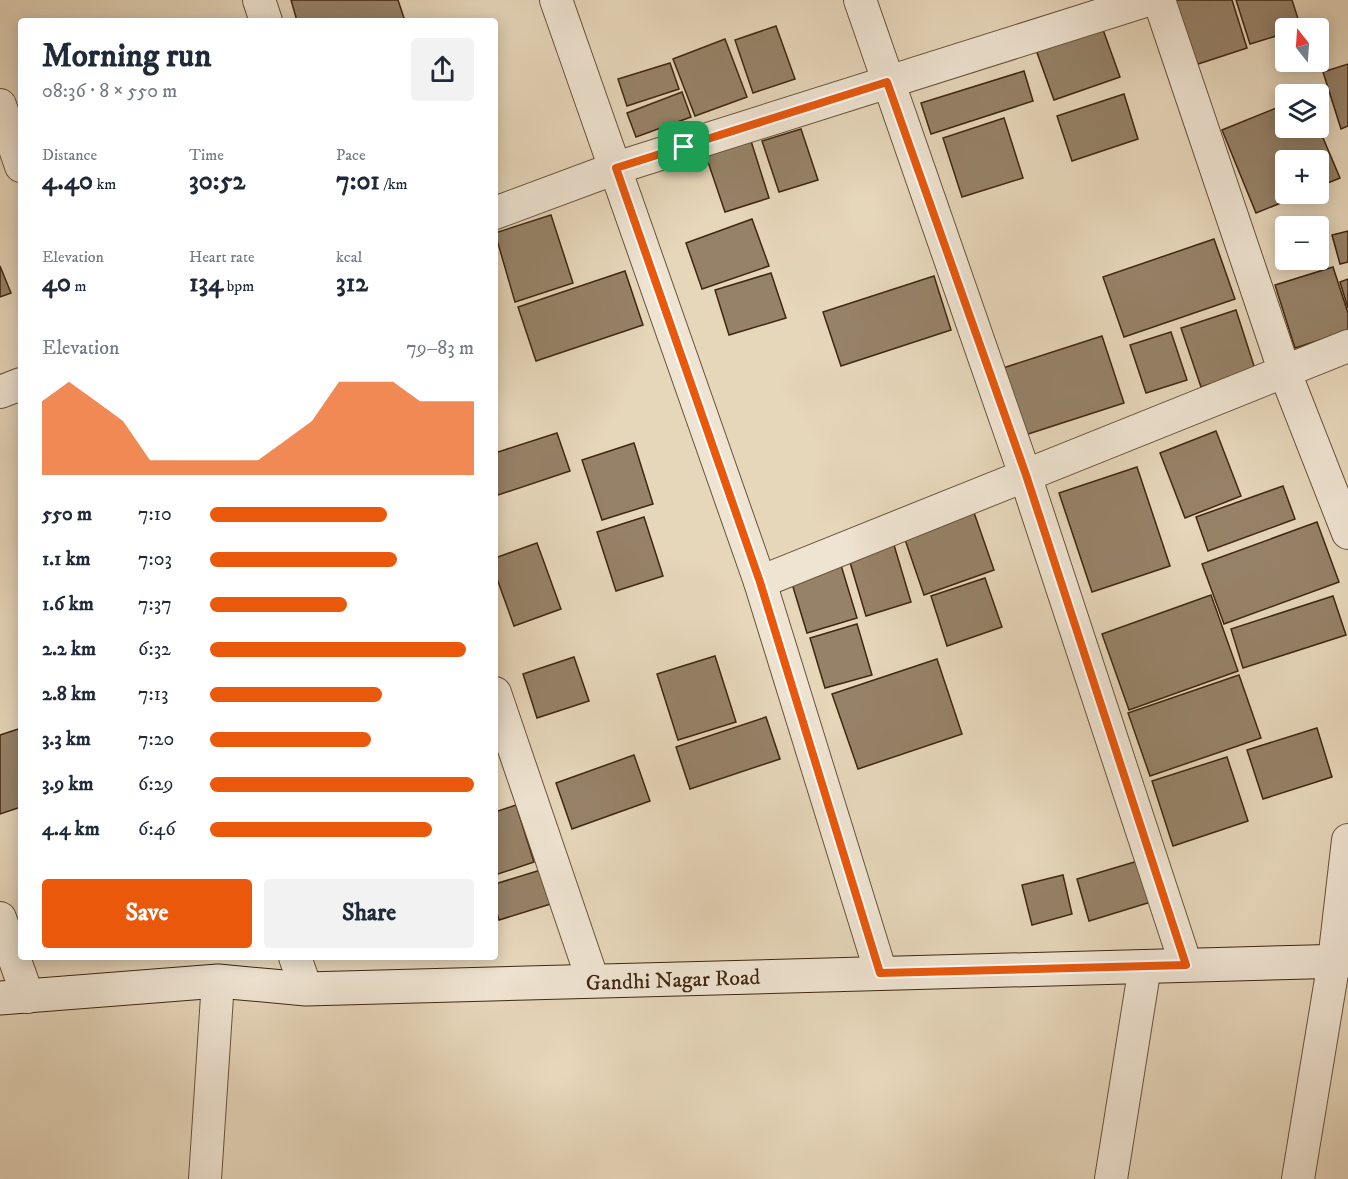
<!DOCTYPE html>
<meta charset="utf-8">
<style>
:root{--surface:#fff;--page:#f2f2f3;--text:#1f2937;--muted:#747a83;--accent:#ea580c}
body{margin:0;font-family:"IM FELL DW Pica",serif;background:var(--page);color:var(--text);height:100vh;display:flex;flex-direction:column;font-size:22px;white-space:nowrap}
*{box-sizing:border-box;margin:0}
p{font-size:20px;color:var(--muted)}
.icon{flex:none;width:33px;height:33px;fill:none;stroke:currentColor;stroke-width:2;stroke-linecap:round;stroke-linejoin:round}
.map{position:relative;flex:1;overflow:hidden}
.panel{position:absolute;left:18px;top:18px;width:480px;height:942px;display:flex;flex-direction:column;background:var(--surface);border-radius:6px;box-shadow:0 3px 15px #0003}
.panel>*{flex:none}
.needle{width:39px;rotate:343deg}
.fabs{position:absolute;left:1275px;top:18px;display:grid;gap:12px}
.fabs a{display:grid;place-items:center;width:54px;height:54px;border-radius:6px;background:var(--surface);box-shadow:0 3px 15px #0003;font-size:30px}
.pin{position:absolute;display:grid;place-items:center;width:51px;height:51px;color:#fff;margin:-26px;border-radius:12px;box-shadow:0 3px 9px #0006}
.round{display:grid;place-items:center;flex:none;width:63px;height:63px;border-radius:6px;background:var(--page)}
.summary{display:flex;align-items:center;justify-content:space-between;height:102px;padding:0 24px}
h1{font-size:33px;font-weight:700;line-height:45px}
.stats{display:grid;grid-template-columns:repeat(3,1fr);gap:9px;height:102px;padding:6px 24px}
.stats div{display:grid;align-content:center}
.stats b{font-size:26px;font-weight:700}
.stats small{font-size:16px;font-weight:400}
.stats p{font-size:16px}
.chart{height:168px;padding:12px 24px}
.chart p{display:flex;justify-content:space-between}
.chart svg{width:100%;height:108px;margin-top:6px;fill:var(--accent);opacity:.7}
.primary-button{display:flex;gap:12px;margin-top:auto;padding:12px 24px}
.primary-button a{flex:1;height:69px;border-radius:6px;background:var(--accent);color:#fff;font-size:24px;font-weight:700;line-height:69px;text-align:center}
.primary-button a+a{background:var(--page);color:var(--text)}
ul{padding:0 24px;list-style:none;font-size:20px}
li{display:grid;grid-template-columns:96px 72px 1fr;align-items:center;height:45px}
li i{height:15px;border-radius:8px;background:var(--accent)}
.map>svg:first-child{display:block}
.building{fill:#968268;stroke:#402710;stroke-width:1.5}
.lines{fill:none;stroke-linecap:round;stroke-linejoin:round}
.street-casing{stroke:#6a533a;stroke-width:34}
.secondary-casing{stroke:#402710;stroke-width:35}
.street{stroke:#efe4d2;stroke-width:32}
.secondary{stroke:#efe4d2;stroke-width:33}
.route-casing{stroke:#fff;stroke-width:12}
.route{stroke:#ea580c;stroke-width:8}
.labels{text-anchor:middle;stroke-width:4.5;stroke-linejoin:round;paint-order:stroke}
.street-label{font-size:22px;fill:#402710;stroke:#efe4d2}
</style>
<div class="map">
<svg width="1348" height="1179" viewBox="0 0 1348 1179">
<rect width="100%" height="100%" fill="#e6d6ba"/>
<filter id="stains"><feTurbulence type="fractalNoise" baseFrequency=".00333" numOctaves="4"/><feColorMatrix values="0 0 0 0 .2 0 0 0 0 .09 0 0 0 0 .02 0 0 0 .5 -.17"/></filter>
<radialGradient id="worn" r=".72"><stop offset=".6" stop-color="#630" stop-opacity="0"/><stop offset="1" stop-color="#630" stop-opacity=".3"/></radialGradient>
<g class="building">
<path d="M291,0H398L405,21H297Z"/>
<path d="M1171,0H1232L1247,48L1192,66Z"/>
<path d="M1236,0H1292L1301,28H1286V33L1250,44Z"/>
<path d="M1101,24L1120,77L1054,100L1035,47Z"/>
<path d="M776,26L795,79L753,93L735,40Z"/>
<path d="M725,39L747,97L695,116L673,59Z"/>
<path d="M670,63L679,89L627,106L618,79Z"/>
<path d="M1348,64V126L1341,129L1323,72Z"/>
<path d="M1024,71L1033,101L931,134L921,103Z"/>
<path d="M682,92L691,117L636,137L627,113Z"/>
<path d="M1124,94L1138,139L1072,161L1057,116Z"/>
<path d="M1286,104V128L1318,126L1340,178L1318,187V160H1286V194H1303L1256,213L1222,130Z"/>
<path d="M1004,118L1023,178L962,197L943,138Z"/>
<path d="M801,129L818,180L779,192L762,141Z"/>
<path d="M751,141L769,198L725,212L706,156Z"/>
<path d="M551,215L573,283L515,302L495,233Z"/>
<path d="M752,219L769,266L702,289L686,243Z"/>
<path d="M1348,231V262L1340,264L1332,235Z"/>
<path d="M1214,239L1235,299L1124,337L1103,277Z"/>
<path d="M0,266L11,293L0,297Z"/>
<path d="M1333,267L1348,313V331L1295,348L1275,285Z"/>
<path d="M625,271L643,325L536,361L518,307Z"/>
<path d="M771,273L786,318L729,335L715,290Z"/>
<path d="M934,276L951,330L841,366L823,312Z"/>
<path d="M1348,279V308L1340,282Z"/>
<path d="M1236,310L1255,369L1201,387L1181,328Z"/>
<path d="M1171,332L1187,380L1146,393L1130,345Z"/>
<path d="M1102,336L1124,403L1025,435L1003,368Z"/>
<path d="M1216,431L1241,496L1185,518L1160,453Z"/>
<path d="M557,433L570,471L495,496V453Z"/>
<path d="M634,443L653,504L602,520L582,460Z"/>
<path d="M1137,467L1170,566L1092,592L1059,493Z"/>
<path d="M1283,486L1295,519L1208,551L1196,517Z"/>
<path d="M971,504L994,570L924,595L901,528Z"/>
<path d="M644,517L663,576L616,591L597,532Z"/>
<path d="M1317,522L1339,582L1224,624L1202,564Z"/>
<path d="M891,535L911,602L866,616L846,549Z"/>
<path d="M537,543L561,609L514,626L495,573V558Z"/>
<path d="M840,562L857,618L807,633L790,577Z"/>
<path d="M985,578L1002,627L947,646L931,596Z"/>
<path d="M1211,595L1238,671L1129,710L1102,634Z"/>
<path d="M1333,596L1346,635L1243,668L1231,629Z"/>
<path d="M857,624L872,675L825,688L810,638Z"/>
<path d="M715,656L736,722L678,740L657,674Z"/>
<path d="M574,657L589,701L537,718L523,674Z"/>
<path d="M937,659L962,734L858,769L832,694Z"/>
<path d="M1239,675L1261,738L1150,776L1128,713Z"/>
<path d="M766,717L780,759L690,789L676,747Z"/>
<path d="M21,728V807L0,814V735Z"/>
<path d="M1317,728L1332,777L1263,799L1247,750Z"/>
<path d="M634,755L650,801L572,829L556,783Z"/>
<path d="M1227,757L1248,821L1173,846L1152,781Z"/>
<path d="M516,805L534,862L495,875V812Z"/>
<path d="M1138,861L1151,902L1089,921L1077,879Z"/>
<path d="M544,869L554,903L499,920L495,907V884Z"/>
<path d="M1063,875L1072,914L1032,925L1022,885Z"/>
</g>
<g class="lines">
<g class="street-casing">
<g id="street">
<path d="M259,0L266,21"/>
<path d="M556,0L760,582L881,973"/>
<path d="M860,0L1025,475L1186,965"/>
<path d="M1159,0L1284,370L1348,533"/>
<path d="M0,105L21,166"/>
<path d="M495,213L616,168L1148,0"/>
<path d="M0,392L21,384"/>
<path d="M760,582L1348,346"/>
<path d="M495,693L593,981"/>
<path d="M0,918L28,997"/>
<path d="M295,957L306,989"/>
<path d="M205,1179L218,981"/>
<path d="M1111,1179L1145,966"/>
<path d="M1298,1179L1334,961L1348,840"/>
</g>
</g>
<g class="secondary-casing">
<path id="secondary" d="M0,998L218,981L306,989L1348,961"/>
</g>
<use href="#street" class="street"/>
<use href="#secondary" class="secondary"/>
</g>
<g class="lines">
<g class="route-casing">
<path id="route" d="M887,82L1026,475L1186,965L880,973L760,582L616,168Z"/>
</g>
<use href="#route" class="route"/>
</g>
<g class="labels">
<g class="street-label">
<text transform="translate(673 979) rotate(-2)" y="8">Gandhi Nagar Road</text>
</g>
</g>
<rect width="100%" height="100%" filter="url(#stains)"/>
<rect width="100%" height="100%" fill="url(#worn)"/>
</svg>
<div class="fabs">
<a><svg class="needle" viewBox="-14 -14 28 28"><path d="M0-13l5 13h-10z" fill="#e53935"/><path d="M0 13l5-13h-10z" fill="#747a83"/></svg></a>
<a><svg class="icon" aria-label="layers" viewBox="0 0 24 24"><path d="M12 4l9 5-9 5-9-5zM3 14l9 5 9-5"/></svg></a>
<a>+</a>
<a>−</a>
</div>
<div class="pin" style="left:684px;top:147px;background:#1e9e55"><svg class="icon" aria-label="arrive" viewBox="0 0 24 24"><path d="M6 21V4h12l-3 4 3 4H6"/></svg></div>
<section class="panel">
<div class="summary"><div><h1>Morning run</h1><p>08:36 · 8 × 550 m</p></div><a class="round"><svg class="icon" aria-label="share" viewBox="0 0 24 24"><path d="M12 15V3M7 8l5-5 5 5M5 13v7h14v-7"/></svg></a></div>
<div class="stats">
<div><p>Distance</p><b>4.40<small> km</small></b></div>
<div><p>Time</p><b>30:52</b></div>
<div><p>Pace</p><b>7:01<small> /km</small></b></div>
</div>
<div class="stats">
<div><p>Elevation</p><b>40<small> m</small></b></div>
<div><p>Heart rate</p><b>134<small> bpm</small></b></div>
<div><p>kcal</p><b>312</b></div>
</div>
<div class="chart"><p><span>Elevation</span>79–83 m</p>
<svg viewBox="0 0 160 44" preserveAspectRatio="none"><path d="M0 44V14L10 6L20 14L30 22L40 38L50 38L60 38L70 38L80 38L90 30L100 22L110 6L120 6L130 6L140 14L150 14L160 14V44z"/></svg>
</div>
<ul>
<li><b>550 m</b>7:10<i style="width:67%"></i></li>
<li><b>1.1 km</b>7:03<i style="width:71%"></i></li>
<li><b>1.6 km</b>7:37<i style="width:52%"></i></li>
<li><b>2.2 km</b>6:32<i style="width:97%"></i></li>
<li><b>2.8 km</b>7:13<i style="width:65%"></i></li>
<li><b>3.3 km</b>7:20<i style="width:61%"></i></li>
<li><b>3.9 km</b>6:29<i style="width:100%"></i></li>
<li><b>4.4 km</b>6:46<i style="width:84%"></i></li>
</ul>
<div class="primary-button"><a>Save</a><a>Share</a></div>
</section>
</div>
